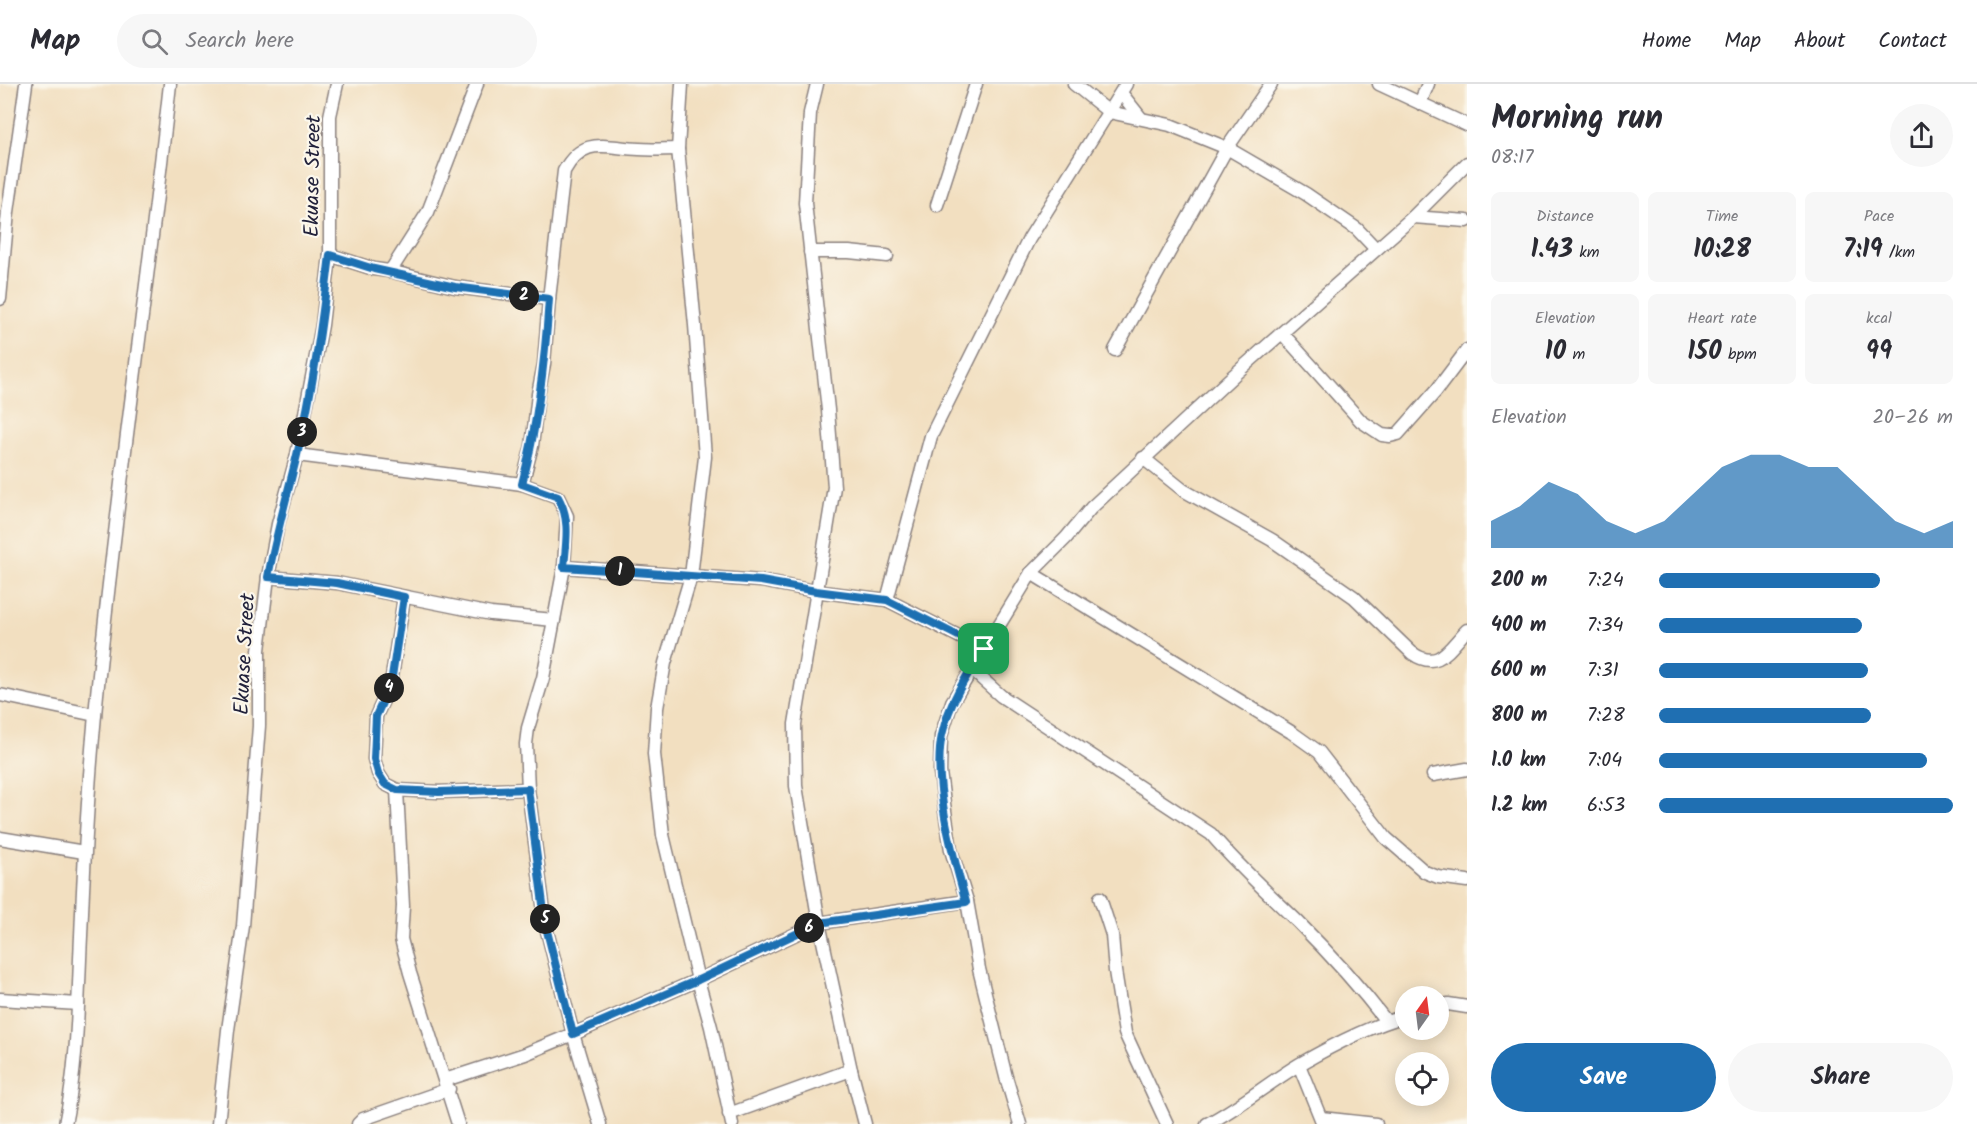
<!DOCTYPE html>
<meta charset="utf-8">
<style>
:root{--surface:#fff;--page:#f7f7f7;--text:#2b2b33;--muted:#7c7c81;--line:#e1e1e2;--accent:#1f6fb2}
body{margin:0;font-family:Kalam,sans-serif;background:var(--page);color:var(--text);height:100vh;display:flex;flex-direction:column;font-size:22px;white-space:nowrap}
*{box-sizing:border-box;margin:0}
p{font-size:20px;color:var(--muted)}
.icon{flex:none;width:33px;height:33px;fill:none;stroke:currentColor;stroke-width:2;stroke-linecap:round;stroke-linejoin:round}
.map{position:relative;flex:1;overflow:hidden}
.drawer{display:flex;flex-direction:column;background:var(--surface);width:510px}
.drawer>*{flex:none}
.needle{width:39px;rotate:14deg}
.controls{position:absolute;left:1395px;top:902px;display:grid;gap:12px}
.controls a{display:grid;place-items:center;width:54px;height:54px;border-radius:50%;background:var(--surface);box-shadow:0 3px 15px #0003;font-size:30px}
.pin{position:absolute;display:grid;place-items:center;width:51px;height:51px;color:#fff;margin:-26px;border-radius:12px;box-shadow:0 3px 9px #0006}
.km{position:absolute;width:30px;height:30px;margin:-15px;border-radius:50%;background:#222;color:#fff;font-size:16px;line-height:30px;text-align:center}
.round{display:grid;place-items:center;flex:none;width:63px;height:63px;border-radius:32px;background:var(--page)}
.head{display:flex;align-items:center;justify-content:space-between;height:102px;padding:0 24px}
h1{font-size:33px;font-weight:600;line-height:45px}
.stats{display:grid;grid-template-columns:repeat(3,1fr);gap:9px;height:102px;padding:6px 24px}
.stats div{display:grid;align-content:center;border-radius:9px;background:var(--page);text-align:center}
.stats b{font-size:26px;font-weight:600}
.stats small{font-size:16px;font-weight:400}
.stats p{font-size:16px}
.chart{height:168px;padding:12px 24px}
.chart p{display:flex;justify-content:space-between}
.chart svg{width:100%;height:108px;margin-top:6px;fill:var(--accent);opacity:.7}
.button{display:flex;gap:12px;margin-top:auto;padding:12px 24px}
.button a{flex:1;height:69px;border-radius:36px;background:var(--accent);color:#fff;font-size:24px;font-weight:600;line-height:69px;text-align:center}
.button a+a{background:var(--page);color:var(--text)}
ul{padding:0 24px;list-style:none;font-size:20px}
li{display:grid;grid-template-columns:96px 72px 1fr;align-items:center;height:45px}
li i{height:15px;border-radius:8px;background:var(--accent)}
header{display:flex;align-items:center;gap:36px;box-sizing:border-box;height:84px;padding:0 30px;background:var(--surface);border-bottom:2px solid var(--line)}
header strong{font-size:28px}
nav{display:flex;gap:33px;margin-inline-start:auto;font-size:21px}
.search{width:420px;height:54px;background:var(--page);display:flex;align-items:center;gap:15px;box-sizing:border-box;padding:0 21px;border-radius:33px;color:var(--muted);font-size:22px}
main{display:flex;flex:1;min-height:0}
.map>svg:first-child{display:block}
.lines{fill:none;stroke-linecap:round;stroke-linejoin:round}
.street-casing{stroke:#8a807e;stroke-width:15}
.street{stroke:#fff;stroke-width:12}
.route-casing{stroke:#fff;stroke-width:12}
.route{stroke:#1f6fb2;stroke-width:8}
.labels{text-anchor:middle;stroke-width:4.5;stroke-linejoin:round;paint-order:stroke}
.street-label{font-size:21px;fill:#22223b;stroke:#fbf7ec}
</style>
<header>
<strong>Map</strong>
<div class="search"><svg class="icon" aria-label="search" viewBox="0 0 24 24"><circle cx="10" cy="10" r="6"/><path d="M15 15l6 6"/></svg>Search here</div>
<nav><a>Home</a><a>Map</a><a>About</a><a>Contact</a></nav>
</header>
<main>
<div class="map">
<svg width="1467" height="1040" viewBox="0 0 1467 1040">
<rect width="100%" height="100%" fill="#fbf7ec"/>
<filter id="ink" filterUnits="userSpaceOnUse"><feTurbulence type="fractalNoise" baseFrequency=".0167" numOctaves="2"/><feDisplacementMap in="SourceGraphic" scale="12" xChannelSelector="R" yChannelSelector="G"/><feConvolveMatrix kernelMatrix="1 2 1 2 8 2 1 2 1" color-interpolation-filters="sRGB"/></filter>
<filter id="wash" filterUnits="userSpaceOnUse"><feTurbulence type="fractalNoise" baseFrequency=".008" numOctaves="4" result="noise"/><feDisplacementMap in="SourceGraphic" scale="24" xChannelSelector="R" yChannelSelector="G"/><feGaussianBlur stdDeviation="1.35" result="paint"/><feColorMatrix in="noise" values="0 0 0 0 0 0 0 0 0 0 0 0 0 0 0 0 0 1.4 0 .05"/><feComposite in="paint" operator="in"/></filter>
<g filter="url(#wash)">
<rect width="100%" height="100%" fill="#f2dfc0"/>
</g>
<g filter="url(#ink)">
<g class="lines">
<g class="street-casing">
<g id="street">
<path d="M682,0L678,65L695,241L705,373L691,492L665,579L657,624L654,670L663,751L698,896L711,943L732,1040"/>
<path d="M817,0L810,29L805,119L828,326L834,403L795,640L796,702L819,839L851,986L865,1040"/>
<path d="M1074,0L1109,28L1170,41L1227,64L1306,110L1357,145L1376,165"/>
<path d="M1379,0L1467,41"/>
<path d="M1121,9L1140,33"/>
<path d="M1420,19L1428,0"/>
<path d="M937,121L976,0"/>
<path d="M1413,133L1467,137"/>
<path d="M810,168H849L887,172"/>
<path d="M330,171L374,185L389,187L393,183L428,128L477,0"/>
<path d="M389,187L455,203L549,215"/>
<path d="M0,215L8,128L26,0"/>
<path d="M1282,249L1361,337L1382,351L1390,352L1398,350L1436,307L1467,266"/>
<path d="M1115,266L1227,64L1271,0"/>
<path d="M297,371L522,400L558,413L567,432L564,483L543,594L528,644L526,660L528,705L546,843L573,950L600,1040"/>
<path d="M1143,374L1183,406L1272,456L1354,513L1412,569C1439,588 1449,564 1467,546"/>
<path d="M522,400L532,362L538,310L544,280L549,215L564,87C584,51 606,64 639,65C652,66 665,65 678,65"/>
<path d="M564,483L761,497L815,507L887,516L931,352L1029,155L1126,0"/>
<path d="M1031,489L1291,648L1319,668L1386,754L1425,788L1438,793L1467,797"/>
<path d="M268,493L337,499L491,530L554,536"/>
<path d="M404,513L391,599L376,632L374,675L378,689L385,700L397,706L439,708L528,705"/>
<path d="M887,516L984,565"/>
<path d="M971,585L1001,612L1211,750C1238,782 1268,809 1298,838C1329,869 1359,902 1386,937"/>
<path d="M0,611L95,631"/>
<path d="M1433,691L1467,685"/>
<path d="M397,706L403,822L401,855L410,889L458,1040"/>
<path d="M0,754L84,768"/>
<path d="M1100,814L1112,851L1115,887L1125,949L1167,1040"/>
<path d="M0,915L78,920"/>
<path d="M1438,923L1448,920L1467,923"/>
<path d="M1299,981L1323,1040"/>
<path d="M445,996L525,970L573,950L698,896L819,839L967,817"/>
<path d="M729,1030L851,986"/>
<path d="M1321,1034L1376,1040"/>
<path d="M65,1040C78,978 78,915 81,852C84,778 88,705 95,631C115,420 147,211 170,0"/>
<path d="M218,1040L228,946L243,842L259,642V566L268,493L278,440L297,371L322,241L330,171V32L337,0"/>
<path d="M358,1040L363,1035L449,1005"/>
<path d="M1020,1040L1006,993L979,885L967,817L951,766L945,727L940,688L941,652L952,618L1031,489L1066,454L1091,424L1234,291L1413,133L1467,79"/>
<path d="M1207,1040C1240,1023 1268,999 1300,980C1333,961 1369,942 1406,932"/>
</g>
</g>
<use href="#street" class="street"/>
</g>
</g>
<g class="lines" filter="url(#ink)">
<g class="route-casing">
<path id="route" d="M330,171L374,185L455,203L549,215C545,277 538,340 522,400L558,413C571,436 566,458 564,483L761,497L816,507L887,516L984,565C966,592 949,619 942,651C932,698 953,772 966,818L819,839L698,896L573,950L546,843L528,705L439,708L397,706L385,700L378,689L374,675L376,632L391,599L404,513L337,499L268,493C276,451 287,412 297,371C313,306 322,238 330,171Z"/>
</g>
<use href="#route" class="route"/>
</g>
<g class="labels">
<g class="street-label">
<text transform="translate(312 92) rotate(-89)" y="7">Ekuase Street</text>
<text transform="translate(244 570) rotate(-87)" y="7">Ekuase Street</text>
</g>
</g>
</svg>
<div class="controls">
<a><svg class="needle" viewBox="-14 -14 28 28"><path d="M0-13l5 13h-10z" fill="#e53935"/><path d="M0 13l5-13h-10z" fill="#7c7c81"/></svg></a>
<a><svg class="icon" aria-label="locate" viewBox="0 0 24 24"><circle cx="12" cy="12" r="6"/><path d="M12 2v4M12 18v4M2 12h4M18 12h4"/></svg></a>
</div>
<div class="pin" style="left:984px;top:565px;background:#1e9e55"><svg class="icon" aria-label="arrive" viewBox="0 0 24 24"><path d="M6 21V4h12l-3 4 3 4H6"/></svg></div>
<b class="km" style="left:620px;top:487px">1</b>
<b class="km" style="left:524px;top:212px">2</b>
<b class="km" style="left:302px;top:348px">3</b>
<b class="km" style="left:389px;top:604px">4</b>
<b class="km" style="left:545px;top:835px">5</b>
<b class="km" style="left:809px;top:844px">6</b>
</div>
<section class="drawer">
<div class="head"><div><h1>Morning run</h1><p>08:17</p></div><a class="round"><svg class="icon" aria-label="share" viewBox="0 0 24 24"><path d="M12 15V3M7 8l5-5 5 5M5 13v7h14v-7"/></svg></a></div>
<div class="stats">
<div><p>Distance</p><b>1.43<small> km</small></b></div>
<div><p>Time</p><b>10:28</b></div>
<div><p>Pace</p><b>7:19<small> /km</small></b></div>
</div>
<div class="stats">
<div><p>Elevation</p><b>10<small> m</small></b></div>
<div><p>Heart rate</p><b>150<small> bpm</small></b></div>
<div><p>kcal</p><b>99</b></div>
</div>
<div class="chart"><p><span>Elevation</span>20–26 m</p>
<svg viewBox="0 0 160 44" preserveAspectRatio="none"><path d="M0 44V33L10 27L20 17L30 22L40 33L50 38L60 33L70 22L80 11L90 6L100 6L110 11L120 11L130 22L140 33L150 38L160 33V44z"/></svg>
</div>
<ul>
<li><b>200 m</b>7:24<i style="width:75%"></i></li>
<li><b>400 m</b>7:34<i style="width:69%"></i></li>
<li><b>600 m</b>7:31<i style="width:71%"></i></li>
<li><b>800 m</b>7:28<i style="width:72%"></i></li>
<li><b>1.0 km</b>7:04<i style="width:91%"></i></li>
<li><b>1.2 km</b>6:53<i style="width:100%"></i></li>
</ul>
<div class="button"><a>Save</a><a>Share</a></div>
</section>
</main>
